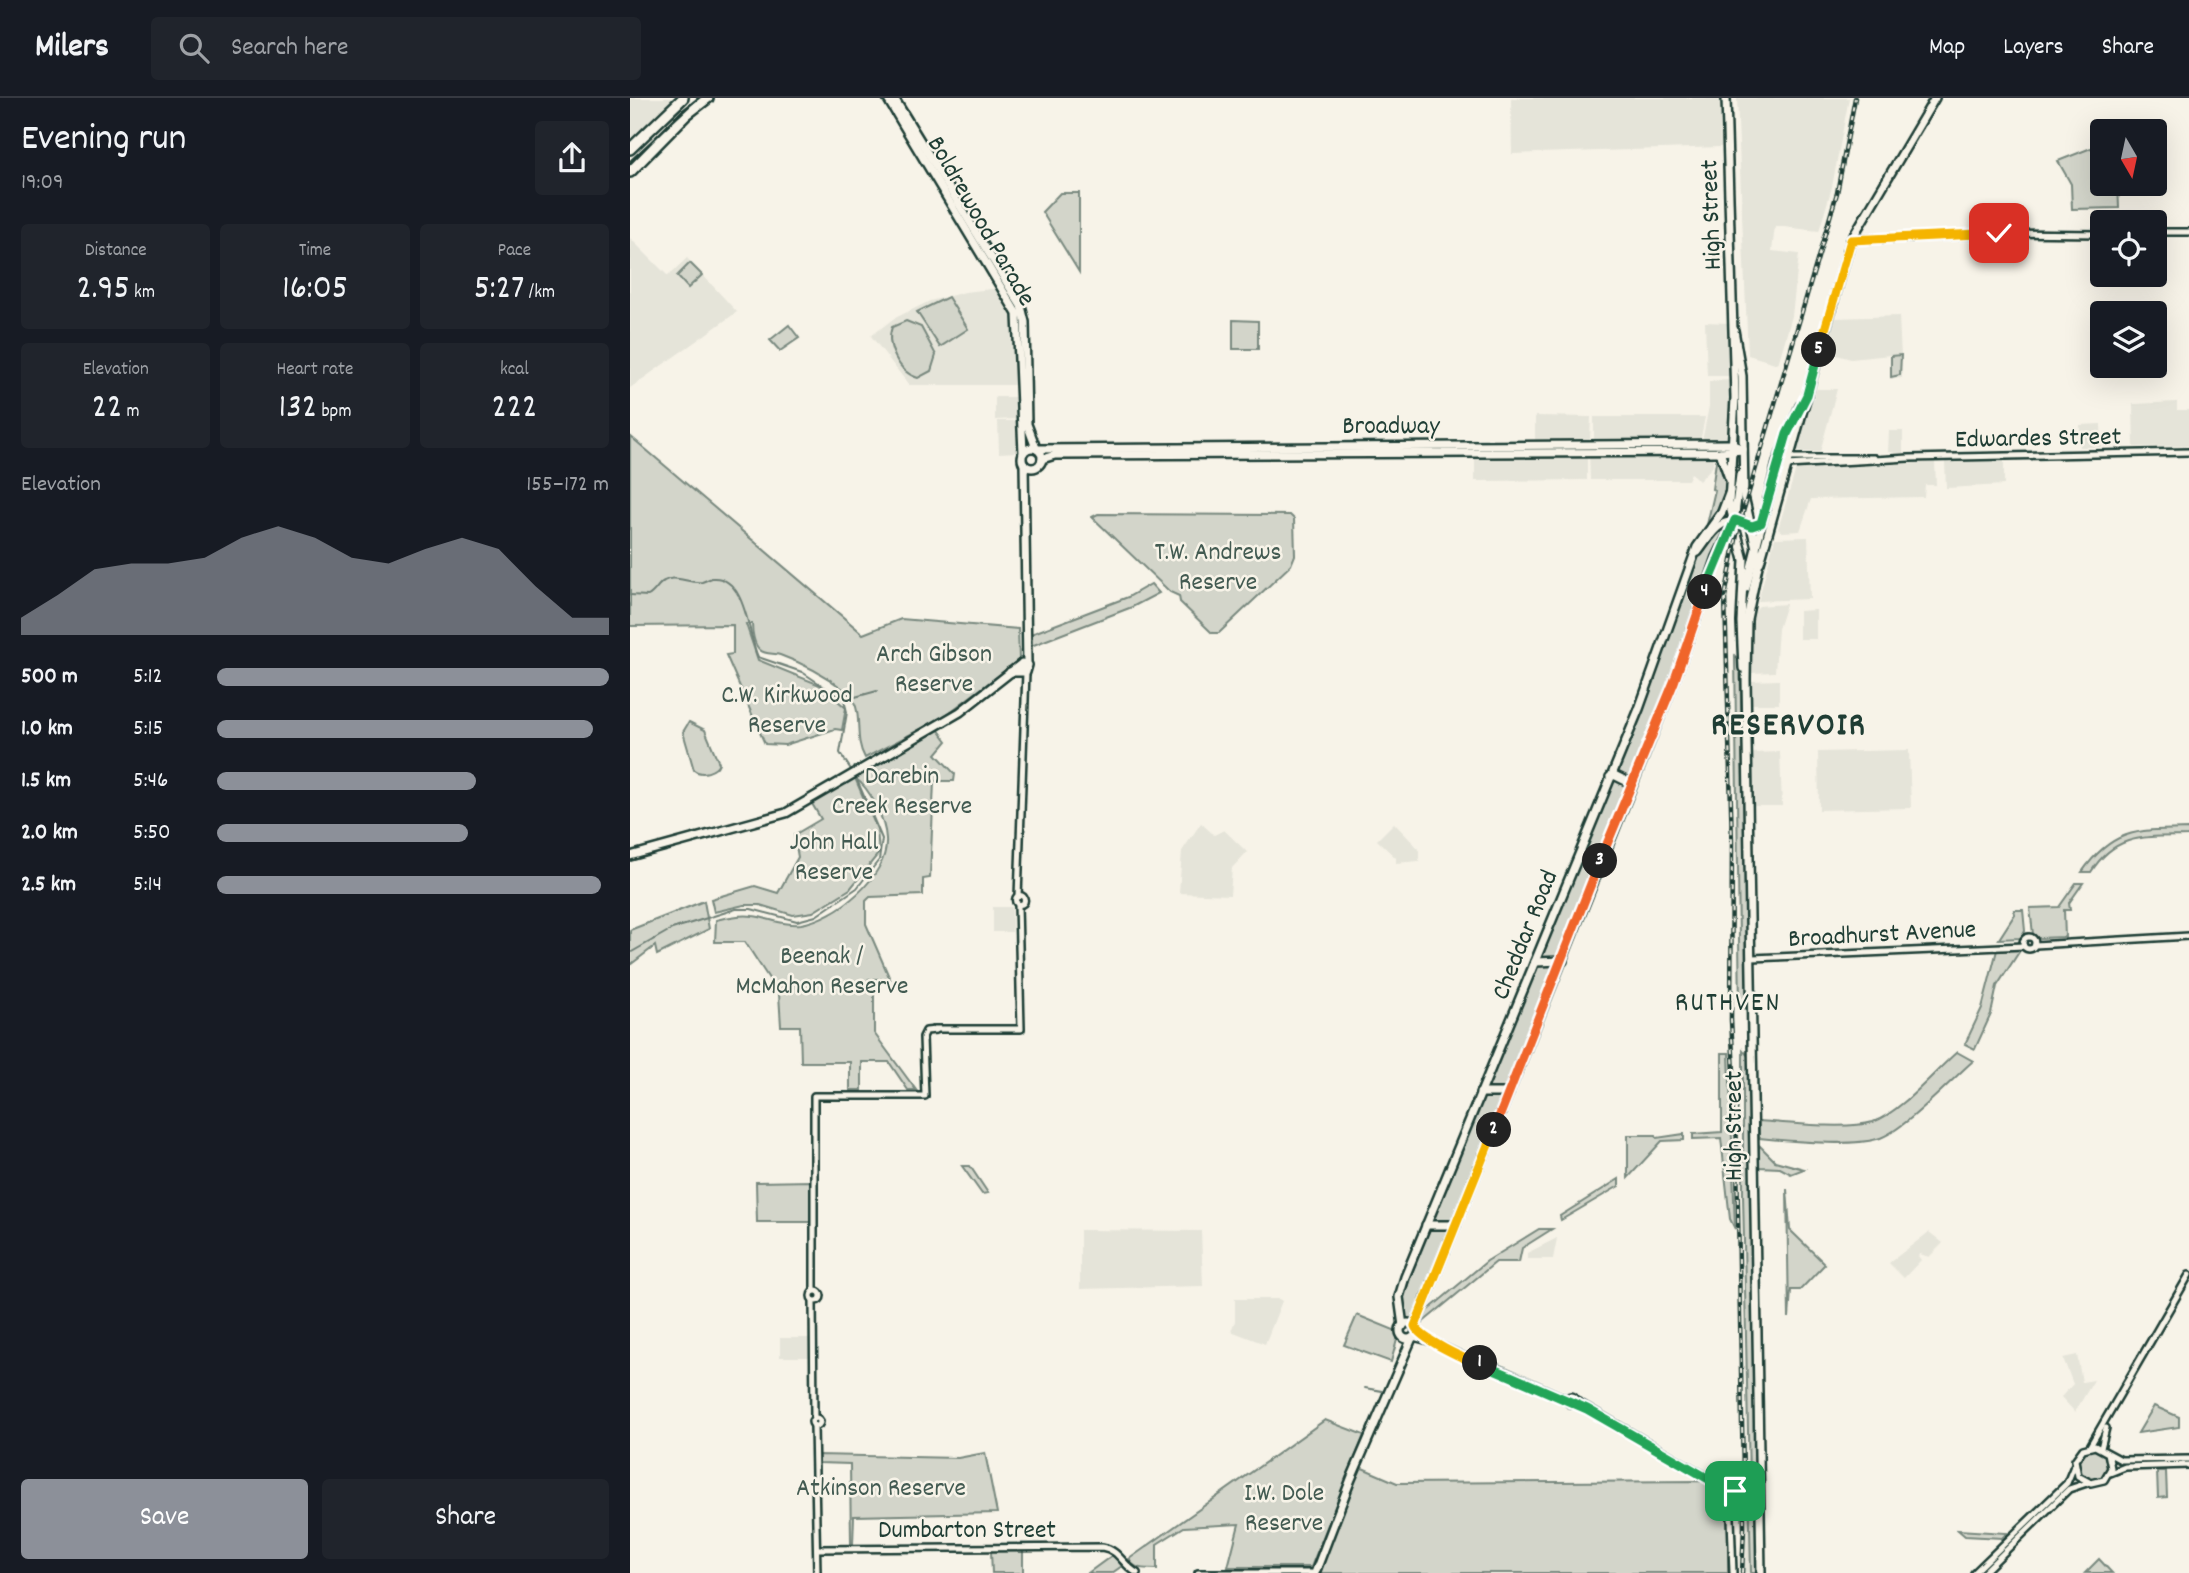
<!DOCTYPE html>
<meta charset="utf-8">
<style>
:root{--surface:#171b24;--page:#20242c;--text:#f1f3f6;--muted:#9ea1a6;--line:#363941;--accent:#8c9099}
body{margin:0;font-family:Dekko,sans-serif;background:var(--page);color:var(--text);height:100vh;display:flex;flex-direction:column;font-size:26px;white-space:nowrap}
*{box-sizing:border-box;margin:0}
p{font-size:23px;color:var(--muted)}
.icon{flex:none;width:38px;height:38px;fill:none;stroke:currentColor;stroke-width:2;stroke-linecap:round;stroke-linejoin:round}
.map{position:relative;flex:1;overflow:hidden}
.details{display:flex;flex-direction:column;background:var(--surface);width:630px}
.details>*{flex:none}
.needle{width:46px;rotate:171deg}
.fabs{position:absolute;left:1460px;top:21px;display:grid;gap:14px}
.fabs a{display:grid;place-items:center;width:77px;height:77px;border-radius:7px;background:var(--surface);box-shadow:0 7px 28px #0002;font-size:35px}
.pin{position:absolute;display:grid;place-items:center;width:60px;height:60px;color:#fff;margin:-30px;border-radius:14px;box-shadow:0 4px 10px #0006}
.km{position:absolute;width:35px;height:35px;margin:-18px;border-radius:50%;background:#222;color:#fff;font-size:19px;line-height:35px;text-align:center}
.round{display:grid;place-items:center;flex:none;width:74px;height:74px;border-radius:7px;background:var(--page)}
.headline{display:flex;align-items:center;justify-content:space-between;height:119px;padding:0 21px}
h1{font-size:38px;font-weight:600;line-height:52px}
.figures{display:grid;grid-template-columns:repeat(3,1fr);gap:10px;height:119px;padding:7px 21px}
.figures div{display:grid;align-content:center;border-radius:7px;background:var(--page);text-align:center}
.figures b{font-size:35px;font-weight:600}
.figures small{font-size:19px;font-weight:400}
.figures p{font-size:19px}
.chart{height:196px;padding:14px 21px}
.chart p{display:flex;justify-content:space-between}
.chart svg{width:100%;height:126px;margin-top:7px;fill:var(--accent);opacity:.7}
.primary-button{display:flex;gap:14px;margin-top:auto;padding:14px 21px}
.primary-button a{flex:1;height:80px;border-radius:7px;background:var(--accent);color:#fff;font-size:28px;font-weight:600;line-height:80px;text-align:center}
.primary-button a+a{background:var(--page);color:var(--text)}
ul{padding:0 21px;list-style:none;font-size:23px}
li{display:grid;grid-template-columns:112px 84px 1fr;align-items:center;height:52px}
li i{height:18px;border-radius:9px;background:var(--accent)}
header{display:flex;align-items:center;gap:42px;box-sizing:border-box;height:98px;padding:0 35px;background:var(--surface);border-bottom:2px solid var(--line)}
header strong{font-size:33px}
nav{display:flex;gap:38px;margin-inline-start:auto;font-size:24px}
.search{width:490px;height:63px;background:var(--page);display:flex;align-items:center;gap:18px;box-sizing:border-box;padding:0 24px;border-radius:7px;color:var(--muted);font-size:26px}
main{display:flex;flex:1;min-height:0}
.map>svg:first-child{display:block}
.built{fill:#e5e4d9}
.green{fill:#d3d5ca;stroke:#79897f;stroke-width:2}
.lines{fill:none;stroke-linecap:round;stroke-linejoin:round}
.stream{stroke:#6f8077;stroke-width:2}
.minor-casing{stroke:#1f3d34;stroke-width:10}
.major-casing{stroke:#1f3d34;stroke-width:12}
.highway-casing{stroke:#1f3d34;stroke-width:14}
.minor{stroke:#f7f3e8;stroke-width:5}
.major{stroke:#f7f3e8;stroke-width:7}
.highway{stroke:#f7f3e8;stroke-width:9}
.tram{stroke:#1f3d34;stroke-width:2}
.rail-casing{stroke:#1f3d34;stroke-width:4.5}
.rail{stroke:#f7f3e8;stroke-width:2;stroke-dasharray:5;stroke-linecap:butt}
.split-1-casing{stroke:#fff;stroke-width:14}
.split-2-casing{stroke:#fff;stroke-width:14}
.split-3-casing{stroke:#fff;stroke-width:14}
.split-4-casing{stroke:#fff;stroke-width:14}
.split-5-casing{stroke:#fff;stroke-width:14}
.split-6-casing{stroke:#fff;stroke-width:14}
.split-1{stroke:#22a559;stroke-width:9}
.split-2{stroke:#f5b400;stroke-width:9}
.split-3{stroke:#f0652b;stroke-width:9}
.split-4{stroke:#f0652b;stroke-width:9}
.split-5{stroke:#22a559;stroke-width:9}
.split-6{stroke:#f5b400;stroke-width:9}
.labels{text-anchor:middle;stroke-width:5;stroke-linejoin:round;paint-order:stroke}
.street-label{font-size:26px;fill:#1f3d34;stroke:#f7f3e8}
.park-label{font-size:26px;fill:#435b52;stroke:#f7f3e8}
.neighbourhood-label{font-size:28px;letter-spacing:2px;fill:#1f3d34;stroke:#f7f3e8}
.district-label{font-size:33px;font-weight:bold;letter-spacing:2px;fill:#1f3d34;stroke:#f7f3e8}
</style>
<header>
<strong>Milers</strong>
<div class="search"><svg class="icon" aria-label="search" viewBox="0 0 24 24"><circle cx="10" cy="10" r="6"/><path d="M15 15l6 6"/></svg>Search here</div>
<nav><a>Map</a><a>Layers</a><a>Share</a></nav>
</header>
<main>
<section class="details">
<div class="headline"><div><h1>Evening run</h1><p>19:09</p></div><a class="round"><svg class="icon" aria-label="share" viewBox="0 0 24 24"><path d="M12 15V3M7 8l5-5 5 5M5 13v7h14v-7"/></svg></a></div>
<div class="figures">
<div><p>Distance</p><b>2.95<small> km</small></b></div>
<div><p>Time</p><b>16:05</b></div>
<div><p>Pace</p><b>5:27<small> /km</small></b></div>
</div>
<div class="figures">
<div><p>Elevation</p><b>22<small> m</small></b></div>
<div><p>Heart rate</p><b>132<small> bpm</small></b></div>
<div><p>kcal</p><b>222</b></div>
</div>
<div class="chart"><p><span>Elevation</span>155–172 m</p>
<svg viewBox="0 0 160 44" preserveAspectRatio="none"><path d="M0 44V38L10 30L20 21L30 19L40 19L50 17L60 10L70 6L80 10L90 17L100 19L110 14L120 10L130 14L140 27L150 38L160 38V44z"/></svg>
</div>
<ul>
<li><b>500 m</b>5:12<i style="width:100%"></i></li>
<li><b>1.0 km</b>5:15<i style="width:96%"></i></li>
<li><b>1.5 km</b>5:46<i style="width:66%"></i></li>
<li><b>2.0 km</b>5:50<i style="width:64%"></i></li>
<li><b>2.5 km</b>5:14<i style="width:98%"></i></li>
</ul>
<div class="primary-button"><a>Save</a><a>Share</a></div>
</section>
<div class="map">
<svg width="1559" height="1475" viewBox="0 0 1559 1475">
<rect width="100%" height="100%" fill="#f7f3e8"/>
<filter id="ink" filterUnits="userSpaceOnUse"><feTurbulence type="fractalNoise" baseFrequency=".0143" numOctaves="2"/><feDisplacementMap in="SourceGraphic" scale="14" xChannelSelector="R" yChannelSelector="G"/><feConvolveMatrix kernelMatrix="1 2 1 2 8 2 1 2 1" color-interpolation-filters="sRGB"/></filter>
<g filter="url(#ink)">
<g class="built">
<path d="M0,0H46L0,46Z"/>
<path d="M881,0H1090L1091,49L882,56Z"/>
<path d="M1107,0H1219L1202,89L1189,133L1145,128L1142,153L1169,156L1162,218L1148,266L1118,257Z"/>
<path d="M0,140L38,178L57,160L107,214L0,290Z"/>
<path d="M370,190L385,223L386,287H279L241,238L263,221L300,203L335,194Z"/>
<path d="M1269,218L1272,280L1261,281L1260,257L1221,261L1196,254L1205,220Z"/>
<path d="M1075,224L1098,225L1103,278H1077Z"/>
<path d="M1103,282V310L1096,344H1072L1079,308V283Z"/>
<path d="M1184,291H1207L1190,354H1167Z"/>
<path d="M365,299H387V321L365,322Z"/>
<path d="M1547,304V312H1559V348L1504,349L1503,306Z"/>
<path d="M905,318L961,319L960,343H905Z"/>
<path d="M964,319H1075L1070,344L964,342Z"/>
<path d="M368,323H386L387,354L369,355Z"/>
<path d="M1471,326L1472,349H1450V327Z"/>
<path d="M1259,333H1273V355L1258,354Z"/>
<path d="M957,354V382L845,383V357Z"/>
<path d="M959,354L1083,357V368L1069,383L1061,375L1058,382H960Z"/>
<path d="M1374,362V387L1316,390L1315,364Z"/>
<path d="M1305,364L1306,387H1295L1294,399L1181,401L1170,433L1152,434L1148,431L1166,371Z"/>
<path d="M1178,439L1180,501L1128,503L1145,440Z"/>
<path d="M1156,506L1148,531L1145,574L1121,575L1120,529L1126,511L1129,508Z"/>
<path d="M1186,512V541H1169V513Z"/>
<path d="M1149,582V606H1121V583Z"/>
<path d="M1279,652L1281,710L1189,712L1188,654Z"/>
<path d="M1150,654L1152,708H1124L1123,655Z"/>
<path d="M571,725L584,737L594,732L617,754L602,770L600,797L549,795L552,753Z"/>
<path d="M764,725L789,751V763L766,765V760L747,742Z"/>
<rect x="363" y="809" width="19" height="25"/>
<path d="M450,1132L571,1133L573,1188L450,1191Z"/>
<path d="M1299,1134L1313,1145L1299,1159L1290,1156L1288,1158L1291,1162L1274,1180L1259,1165Z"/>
<path d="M927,1140L923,1161H897V1155Z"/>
<path d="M605,1201H649L652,1203L635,1246L601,1233L605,1223Z"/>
<path d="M150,1240H183L184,1259H150Z"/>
<path d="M1447,1257L1452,1284L1464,1282L1445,1314L1431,1299L1443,1286L1433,1260Z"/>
<path d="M1110,1385H1118L1121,1475H1113Z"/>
</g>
<g class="green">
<path d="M1461,50L1472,49V86H1488L1489,110L1442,111L1441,86L1428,63Z"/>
<path d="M430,95H449V174L412,114Z"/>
<path d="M60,165L72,177L58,190L47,178Z"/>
<path d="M318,199L338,231L310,249L287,214Z"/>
<path d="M603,222L628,223V251H603Z"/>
<path d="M276,223L291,229L306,257L301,273L288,280C269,275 255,247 262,229Z"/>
<path d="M159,227L169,240L150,253L140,242Z"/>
<path d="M1271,257L1270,277L1261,279V258Z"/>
<path d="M0,338L233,536L271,521L388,531L389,562L312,620L235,660C221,636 238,609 213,591C195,577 172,565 150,557C144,555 135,557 130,552C124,547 122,534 122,526H116L128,562L190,587L216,610L212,632L205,631L155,647L135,646L96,557L103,556V527L0,528Z"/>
<path d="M1087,357C1106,381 1093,409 1076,431L1085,392L1082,391Z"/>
<path d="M468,416L660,417L664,421L665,457L661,467L589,535H582L550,504L549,498L540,494L462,419Z"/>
<path d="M1100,425L1001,682L986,674L1065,463L1081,440Z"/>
<path d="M521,486L529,495L502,509L401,548V536L498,499Z"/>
<path d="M1105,558L1110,563L1119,909L1110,911Z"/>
<path d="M59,624L75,632L89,665C86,674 71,678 64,672L53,634Z"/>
<path d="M308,631L317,643L306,656L325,676L324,683H304L300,780L293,781V797L240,799L236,803V826L260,881H239L244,897V935L286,992H278L259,964H232V992H220V964H171L170,928H151L149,896L115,844H85L86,822C98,819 111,816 123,818C139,820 154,828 171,826C205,821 259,779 256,741C255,722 241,691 225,680L247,731L249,755L220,791L183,814L163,817L130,807H114L84,814L81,801L125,788L148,795L168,759L164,737L191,721L181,704Z"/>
<path d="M982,679L999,689L932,859L910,861Z"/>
<path d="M1559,731V738C1517,739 1486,734 1461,774H1452C1483,730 1509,732 1559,731Z"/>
<path d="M1446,785H1453L1439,805L1440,812H1434L1435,839L1408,840L1403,836L1400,810L1429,809Z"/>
<path d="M74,803L79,831L27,857L25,848L0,867V832Z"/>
<path d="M1384,812H1393L1395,833L1391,840L1369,841L1385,816Z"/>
<path d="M1391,851L1367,888L1361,916L1345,951L1335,946L1352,910L1367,852Z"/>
<path d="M928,866L877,992L855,991L905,867Z"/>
<path d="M1113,952L1119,959L1127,1475H1121L1113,1096Z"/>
<path d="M1327,954L1343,963C1321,982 1273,1034 1247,1041C1220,1049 1159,1043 1129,1040V1023C1157,1025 1217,1032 1243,1024C1270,1015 1305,973 1327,954Z"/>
<path d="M1092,955H1099L1105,1131L1100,1121L1091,1040L1063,1041V1036L1092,1034Z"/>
<path d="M874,997L824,1124H801L853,998Z"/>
<path d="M1054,1036V1042L1032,1043L998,1080V1037H1026L1027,1040Z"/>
<path d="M1129,1047L1145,1063L1174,1071L1161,1076L1150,1070L1129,1069Z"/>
<path d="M332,1068H340L358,1095L352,1096Z"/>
<path d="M989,1081V1088L931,1122L930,1118Z"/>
<path d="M182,1083L180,1124H127L126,1084Z"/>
<path d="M1157,1091L1160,1132L1195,1166L1170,1192H1161L1159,1220Z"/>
<path d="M798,1130L821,1131L793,1194L785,1226L774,1225L770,1204L773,1190L777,1189Z"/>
<path d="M909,1131H922L892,1150L889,1164H866L792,1225L797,1213L857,1163Z"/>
<path d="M727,1217L764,1232L768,1238L761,1264L714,1247Z"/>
<path d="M1524,1308L1549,1319V1329L1508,1335Z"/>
<path d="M695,1322L734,1337L681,1469H598L609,1426L554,1429L527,1446V1471C516,1470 504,1473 499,1461Z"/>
<circle cx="1463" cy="1367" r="16"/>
<path d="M355,1355L367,1415L224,1418L223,1446H221L220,1366L189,1365L188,1357L328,1360Z"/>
<path d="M730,1369L767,1385L1072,1383L1098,1398V1475H689Z"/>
<path d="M1527,1373H1536L1537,1399L1528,1400Z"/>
<path d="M1328,1432L1377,1435L1372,1440L1335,1438Z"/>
<path d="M361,1453H393V1475H362Z"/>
<path d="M484,1456L492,1468L482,1475H458Z"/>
<path d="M1469,1461L1482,1475H1455Z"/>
</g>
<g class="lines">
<g class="stream">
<path d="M0,497L18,498C25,494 28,486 34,483C45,476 59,486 72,484C75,483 79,481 82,480C116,477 118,537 128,559L172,574L214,602L217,614L210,655L222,673"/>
<path d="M214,602L247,593"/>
<path d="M0,855L42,831L106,811H121L167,823L186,818L227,790L249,762L252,741L225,677"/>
<path d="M735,1290L752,1293"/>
</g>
<g class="minor-casing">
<g id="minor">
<circle cx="1372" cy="138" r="4"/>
<path d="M1524,134H1559"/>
<path d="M1375,135L1472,136"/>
<path d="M1221,142L1369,136"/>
<path d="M1159,360H1244"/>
<path d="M1157,367L1279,360L1559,354"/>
<circle cx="390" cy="802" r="4.5"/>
<path d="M388,799L396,574"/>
<circle cx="1399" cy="845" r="6"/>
<path d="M1405,847L1559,838"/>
<path d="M1122,860L1394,848"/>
<path d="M304,931H391L388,806"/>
<path d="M184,1193V998H295L293,939L296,933L306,932"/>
<circle cx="186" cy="1198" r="5"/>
<path d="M183,1202L184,1321"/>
<path d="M783,1239L803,1244L839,1261"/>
<circle cx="843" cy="1261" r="4"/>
<path d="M847,1261L937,1301"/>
<circle cx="941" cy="1302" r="4"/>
<path d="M945,1302L1100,1392"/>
<circle cx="186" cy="1324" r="4"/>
<path d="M184,1328L187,1475"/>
<path d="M1460,1348L1559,1177"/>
<path d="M1471,1350L1476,1330"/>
<path d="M1478,1355L1481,1370L1474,1382L1461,1385L1448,1378L1445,1362L1453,1351L1465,1348L1491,1362L1559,1361"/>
<path d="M1480,1375L1495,1369L1559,1367"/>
<path d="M1102,1388L1106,1389L1104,1394L1100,1392Z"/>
<path d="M1100,1393L1103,1475"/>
<path d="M187,1451L472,1449C490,1452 492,1467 507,1475"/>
<path d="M568,1475H681"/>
<path d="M1344,1475L1437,1385L1444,1368"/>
<path d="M1353,1475L1439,1391L1457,1385"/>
</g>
</g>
<g class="major-casing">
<g id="major">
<path d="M257,0L387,216L393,355"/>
<path d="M264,0L391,208L395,224L397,326L406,350"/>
<path d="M1096,0L1105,300L1099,405L1114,462L1111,524L1113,570"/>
<path d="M1104,232L1112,278L1114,398L1129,463L1117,521L1116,581L1131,1475"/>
<circle cx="402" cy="360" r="10"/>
<path d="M407,351L1101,346L1113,351"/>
<path d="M1090,354L1099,380"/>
<path d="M412,361L425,357L1090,354L1113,352"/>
<path d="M394,366L397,566"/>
<path d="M1068,454C1085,431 1090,417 1121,427"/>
<path d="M1130,464L1221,142L1305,0"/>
<path d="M1116,490L1147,365L1170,308"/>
<path d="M380,574H396L398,567L392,565L390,572"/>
<path d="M980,679L984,677L1002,686"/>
<path d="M0,758L156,715L330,614L391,566"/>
<path d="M905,864L933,863"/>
<path d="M850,995H879"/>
<path d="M796,1127H826"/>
<circle cx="778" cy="1233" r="8"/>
<path d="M773,1228L769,1199L775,1179L1009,611L1067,449L1092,414L1100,393"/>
<path d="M785,1228L1044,584L1087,459L1104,424L1110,377"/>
<path d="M685,1475L721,1381L782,1240"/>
</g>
</g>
<g class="highway-casing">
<g id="highway">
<path d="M0,51L53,0"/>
<path d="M0,74L56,17L78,0"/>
</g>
</g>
<use href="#minor" class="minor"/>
<use href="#major" class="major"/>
<use href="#highway" class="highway"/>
<path class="tram" d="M0,63L68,0"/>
<g class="rail-casing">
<path id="rail" d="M1112,1475L1114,1429L1106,1009L1101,922L1102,745L1095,499L1108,431L1207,95L1225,0"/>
</g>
<use href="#rail" class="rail"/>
</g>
</g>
<g class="lines" filter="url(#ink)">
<g class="split-1-casing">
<path id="split-1" d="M850,1265L957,1311L1096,1391L1105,1393"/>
</g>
<g class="split-2-casing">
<path id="split-2" d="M850,1265C838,1264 789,1240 785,1228L864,1032"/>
</g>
<g class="split-3-casing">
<path id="split-3" d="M864,1032L970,763"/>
</g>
<g class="split-4-casing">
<path id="split-4" d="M970,763L1044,584L1075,494"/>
</g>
<g class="split-5-casing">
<path id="split-5" d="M1075,494L1105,422L1122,428L1131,425L1157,336L1177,297L1189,252"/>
</g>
<g class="split-6-casing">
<path id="split-6" d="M1189,252L1221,142L1369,135"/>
</g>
<use href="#split-1" class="split-1"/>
<use href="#split-2" class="split-2"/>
<use href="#split-3" class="split-3"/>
<use href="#split-4" class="split-4"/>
<use href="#split-5" class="split-5"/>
<use href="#split-6" class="split-6"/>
</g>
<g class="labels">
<g class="street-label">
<text transform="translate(1079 117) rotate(-92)" y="9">High Street</text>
<text transform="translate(353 122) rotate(60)" y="9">Boldrewood Parade</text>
<text x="761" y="335">Broadway</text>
<text transform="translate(1408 338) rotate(-1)" y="9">Edwardes Street</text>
<text transform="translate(1252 834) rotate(-3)" y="9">Broadhurst Avenue</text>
<text transform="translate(893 836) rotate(-68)" y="9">Cheddar Road</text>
<text transform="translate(1102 1028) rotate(-90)" y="9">High Street</text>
<text x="337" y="1439">Dumbarton Street</text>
</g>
<g class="park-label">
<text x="588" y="461">T.W. Andrews<tspan x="588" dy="30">Reserve</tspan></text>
<text x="304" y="563">Arch Gibson<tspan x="304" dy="30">Reserve</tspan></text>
<text x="157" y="604">C.W. Kirkwood<tspan x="157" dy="30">Reserve</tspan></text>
<text x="272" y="685">Darebin<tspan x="272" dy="30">Creek Reserve</tspan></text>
<text x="204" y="751">John Hall<tspan x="204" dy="30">Reserve</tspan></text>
<text x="192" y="865">Beenak /<tspan x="192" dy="30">McMahon Reserve</tspan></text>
<text x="251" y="1397">Atkinson Reserve</text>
<text x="654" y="1402">I.W. Dole<tspan x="654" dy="30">Reserve</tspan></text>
</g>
<g class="neighbourhood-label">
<text x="1098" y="912">RUTHVEN</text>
</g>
<g class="district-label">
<text x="1159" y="636">RESERVOIR</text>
</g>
</g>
</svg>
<div class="fabs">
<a><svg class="needle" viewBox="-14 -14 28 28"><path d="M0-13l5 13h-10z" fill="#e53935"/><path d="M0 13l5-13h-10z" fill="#9ea1a6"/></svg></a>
<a><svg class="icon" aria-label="locate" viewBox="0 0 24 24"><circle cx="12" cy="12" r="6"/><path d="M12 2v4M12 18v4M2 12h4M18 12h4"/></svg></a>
<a><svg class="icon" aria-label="layers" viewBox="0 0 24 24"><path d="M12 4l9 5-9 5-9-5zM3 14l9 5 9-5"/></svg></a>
</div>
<div class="pin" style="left:1105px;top:1393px;background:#1e9e55"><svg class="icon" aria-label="arrive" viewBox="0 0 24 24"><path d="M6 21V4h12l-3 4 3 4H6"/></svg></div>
<div class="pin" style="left:1369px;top:135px;background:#d93025"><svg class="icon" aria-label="check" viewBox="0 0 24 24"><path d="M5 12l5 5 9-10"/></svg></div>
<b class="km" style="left:850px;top:1265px">1</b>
<b class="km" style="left:864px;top:1032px">2</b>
<b class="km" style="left:970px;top:763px">3</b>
<b class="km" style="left:1075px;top:494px">4</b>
<b class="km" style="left:1189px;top:252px">5</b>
</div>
</main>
